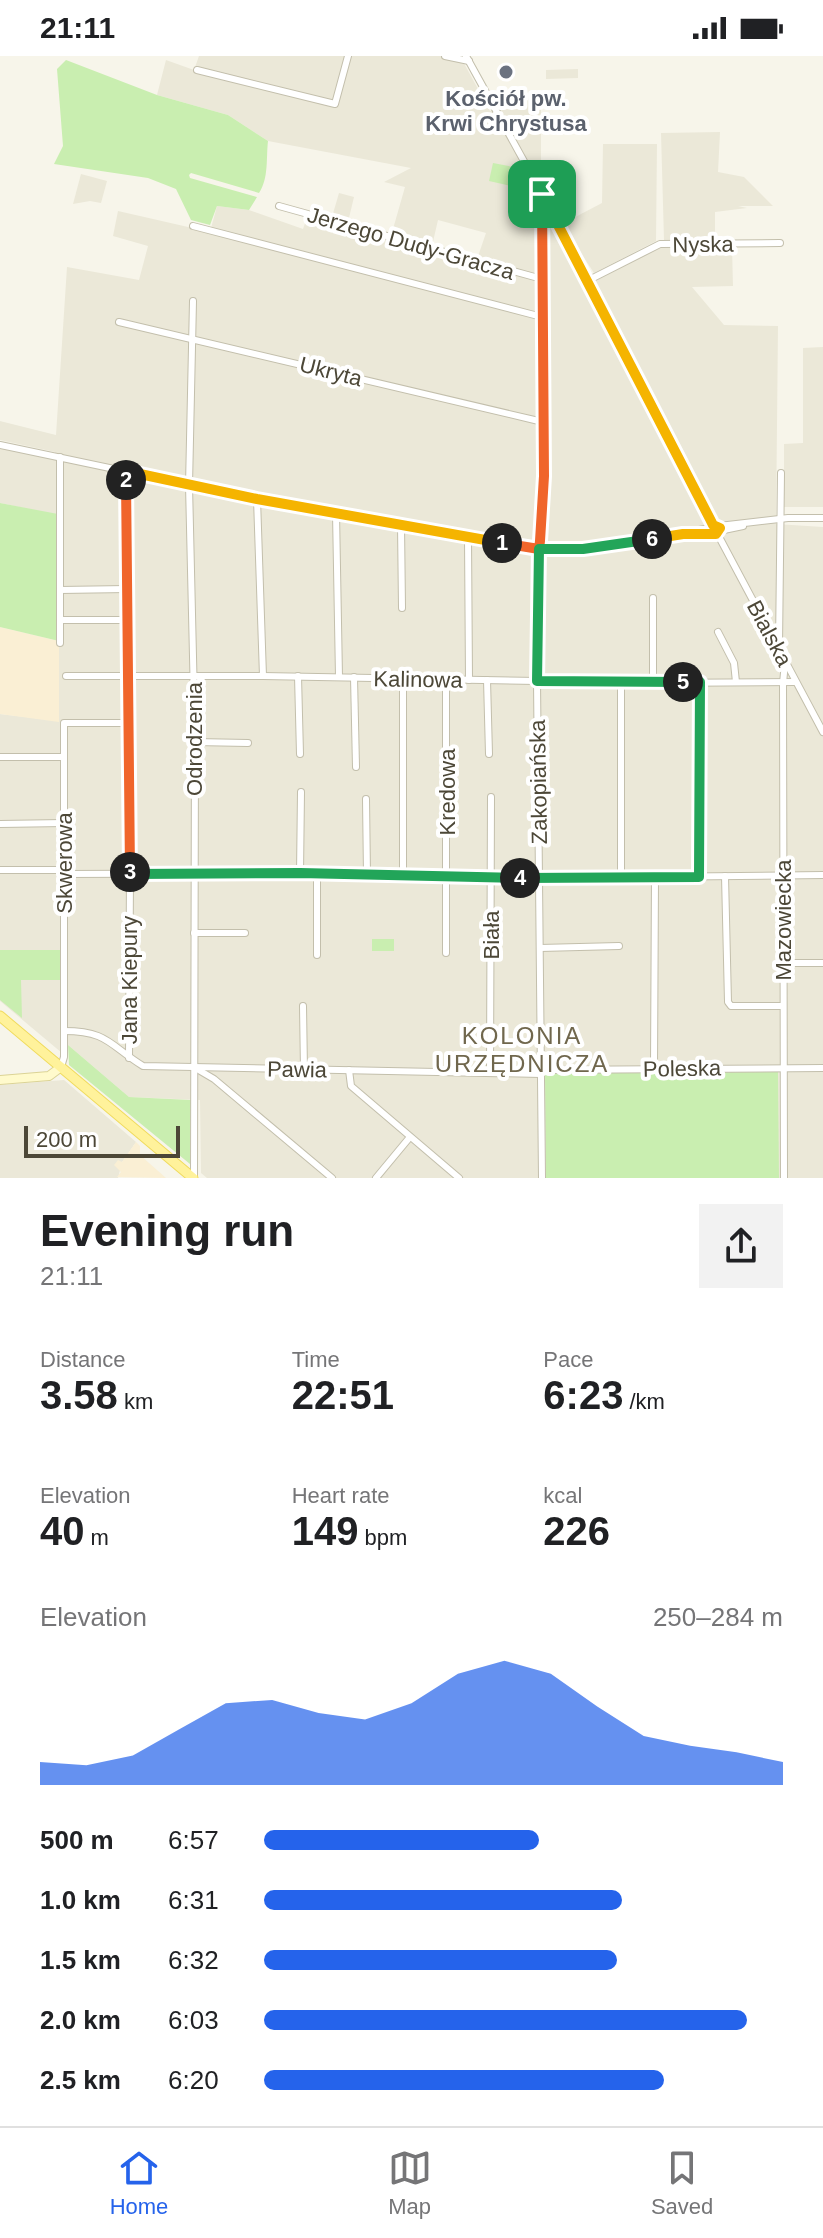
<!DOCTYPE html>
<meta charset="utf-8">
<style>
:root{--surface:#fff;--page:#f2f2f2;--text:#202124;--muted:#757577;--line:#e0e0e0;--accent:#2563eb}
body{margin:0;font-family:Helvetica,sans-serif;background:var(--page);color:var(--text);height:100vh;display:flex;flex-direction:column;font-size:30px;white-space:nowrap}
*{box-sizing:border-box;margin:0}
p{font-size:26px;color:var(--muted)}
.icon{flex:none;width:44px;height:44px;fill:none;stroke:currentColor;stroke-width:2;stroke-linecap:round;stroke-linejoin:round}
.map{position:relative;height:1122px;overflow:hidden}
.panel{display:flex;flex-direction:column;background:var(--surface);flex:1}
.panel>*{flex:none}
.scale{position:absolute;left:24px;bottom:20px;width:156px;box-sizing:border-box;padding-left:8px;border:4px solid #4c4737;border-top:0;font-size:22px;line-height:28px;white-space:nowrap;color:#4c4737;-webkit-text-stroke:6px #fff;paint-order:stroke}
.pin{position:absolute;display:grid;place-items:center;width:68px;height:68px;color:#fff;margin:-34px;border-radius:16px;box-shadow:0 4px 12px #0006}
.km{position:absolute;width:40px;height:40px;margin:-20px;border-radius:50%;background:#222;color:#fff;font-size:22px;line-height:40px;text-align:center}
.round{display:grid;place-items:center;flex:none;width:84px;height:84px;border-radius:0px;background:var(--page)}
.headline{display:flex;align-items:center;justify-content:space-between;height:136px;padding:0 40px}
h1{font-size:44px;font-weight:600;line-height:60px}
.stats{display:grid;grid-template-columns:repeat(3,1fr);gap:12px;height:136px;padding:8px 40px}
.stats div{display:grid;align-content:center}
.stats b{font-size:40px;font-weight:600}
.stats small{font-size:22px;font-weight:400}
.stats p{font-size:22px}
.chart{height:224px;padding:16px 40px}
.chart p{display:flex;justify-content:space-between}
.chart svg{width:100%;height:144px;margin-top:8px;fill:var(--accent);opacity:.7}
ul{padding:0 40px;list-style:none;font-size:26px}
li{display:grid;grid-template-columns:128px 96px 1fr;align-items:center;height:60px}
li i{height:20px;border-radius:10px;background:var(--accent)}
.status{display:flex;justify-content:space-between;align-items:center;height:56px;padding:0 40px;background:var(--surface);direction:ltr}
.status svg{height:22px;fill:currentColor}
.menu{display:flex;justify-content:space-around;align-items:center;height:112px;border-top:2px solid var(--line);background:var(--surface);font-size:22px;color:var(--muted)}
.menu a{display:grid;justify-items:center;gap:4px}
.menu .selected{color:var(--accent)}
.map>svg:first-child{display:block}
.residential{fill:#ebe8d8}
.commercial{fill:#faefd4}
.green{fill:#c9eeb0}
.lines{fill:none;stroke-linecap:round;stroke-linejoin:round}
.street-casing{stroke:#c3bfac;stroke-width:8}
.secondary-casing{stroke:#dbd396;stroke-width:10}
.primary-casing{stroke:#f0db5e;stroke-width:11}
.street{stroke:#fff;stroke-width:6}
.secondary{stroke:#fffacc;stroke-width:8}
.primary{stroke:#fff29b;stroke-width:9}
.split-1-casing{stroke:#fff;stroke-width:16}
.split-2-casing{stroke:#fff;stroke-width:16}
.split-3-casing{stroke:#fff;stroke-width:16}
.split-4-casing{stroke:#fff;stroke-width:16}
.split-5-casing{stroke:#fff;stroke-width:16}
.split-6-casing{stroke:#fff;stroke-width:16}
.split-7-casing{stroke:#fff;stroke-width:16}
.split-1{stroke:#f0652b;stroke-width:10}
.split-2{stroke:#f5b400;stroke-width:10}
.split-3{stroke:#f0652b;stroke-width:10}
.split-4{stroke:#22a559;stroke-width:10}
.split-5{stroke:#22a559;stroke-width:10}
.split-6{stroke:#22a559;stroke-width:10}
.split-7{stroke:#f5b400;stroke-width:10}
.worship-dot{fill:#6b7280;stroke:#fff;stroke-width:3}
.labels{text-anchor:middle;stroke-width:8;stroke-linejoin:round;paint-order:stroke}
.worship-label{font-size:22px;font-weight:bold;fill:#5b616d;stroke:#fff}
.street-label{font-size:22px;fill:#4c4737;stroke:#fff}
.neighbourhood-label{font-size:24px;letter-spacing:2px;fill:#70674d;stroke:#fff}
</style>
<div class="status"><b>21:11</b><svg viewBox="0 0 49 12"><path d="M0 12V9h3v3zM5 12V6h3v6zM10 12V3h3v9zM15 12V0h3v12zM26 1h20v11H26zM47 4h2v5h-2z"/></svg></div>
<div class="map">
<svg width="823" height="1122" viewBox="0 0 823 1122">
<rect width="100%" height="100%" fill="#f7f5ea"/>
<g class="residential">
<path d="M199,0H460L490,55L541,36V129L523,99L518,102L547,153L564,190L596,225L664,184L661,77L720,76L718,116L744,121L773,150H738L747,152L715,156V182L732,191L733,230L692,231L724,269L778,270L776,468L823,471V1122H207L201,1117L200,1044L129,1041L68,989L62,997L0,945V658L59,665L58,459L0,447V391L55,402V396L0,384V365L56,379L67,211L139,224L148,190L113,180L118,155L210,176L217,150L249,154L303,173L307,162L475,209L486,177L438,164L432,190L391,180L405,131L384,126L411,112L268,85L228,59L157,39L166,4L194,14Z"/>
<path d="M578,13V22L546,23V14Z"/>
<path d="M603,88H657L656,185L594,217L562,168L602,147Z"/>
<path d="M81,118L107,125L101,147L90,145L73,148Z"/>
<path d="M339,137L354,141L348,166L332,161Z"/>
<path d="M823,291V451H784V388L803,387V292Z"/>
<path d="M64,1024L136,1086L122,1106L118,1122H0V1029Z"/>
</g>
<g class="commercial">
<path d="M0,571L59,585V666L0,658Z"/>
<path d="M136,1086L140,1090V1099L166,1122L117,1121L121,1116L114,1109L118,1104L122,1106Z"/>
</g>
<g class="green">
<path d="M66,4L157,39L228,59L268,85C266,102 269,122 259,137L191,117L189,119L190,122L257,141L249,154L217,150L210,169L191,164L176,133L148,122L54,108L63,90L57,13Z"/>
<path d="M493,107L524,113L520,132L489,125Z"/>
<path d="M0,447L58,458L59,585L0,571Z"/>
<rect x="372" y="883" width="22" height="12"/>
<path d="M0,894H61V924H21L22,962L0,944Z"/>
<path d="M68,989L129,1041L191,1044L190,1108L69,1009Z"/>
<path d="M778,1016L779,1122H546L545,1017Z"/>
</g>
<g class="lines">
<g class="street-casing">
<g id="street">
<path d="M445,0L469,5"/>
<path d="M466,0L542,138L713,469"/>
<path d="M197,14L335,48L348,0"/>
<path d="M279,150L542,223"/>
<path d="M193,170L542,261"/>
<path d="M587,225L660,188L780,187"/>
<path d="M193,245L189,429L195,686L194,1122"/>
<path d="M119,266L543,366"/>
<path d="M0,389L257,443L539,493H583L711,472"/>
<path d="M60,401V587"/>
<path d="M126,415L130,818L129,1002"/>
<path d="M257,443L263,620"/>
<path d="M336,457L339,621"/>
<path d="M401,469L402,552"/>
<path d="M719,470L788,462H823"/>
<path d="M719,475L743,470"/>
<path d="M717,477L823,676"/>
<path d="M468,482L469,624"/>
<path d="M60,534L127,533"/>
<path d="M653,542V627"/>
<path d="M60,564H127"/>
<path d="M718,576L734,607L736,626"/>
<path d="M779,590L781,417"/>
<path d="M66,620H263L653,627L795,626"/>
<path d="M298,620L300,698"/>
<path d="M354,621L356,711"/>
<path d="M403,622V819"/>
<path d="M446,623V897"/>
<path d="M487,624L489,698"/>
<path d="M621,625V821"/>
<path d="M195,686L248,687"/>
<path d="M0,701H63"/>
<path d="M366,743L367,819"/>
<path d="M0,768L64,767"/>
<path d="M0,814H65"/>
<path d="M300,817L301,736"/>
<path d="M65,818L300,817L540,822L823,819"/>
<path d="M317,818V899"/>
<path d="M725,820L728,946L731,950H783"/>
<path d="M699,821L700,626"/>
<path d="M194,877H245"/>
<path d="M540,892L619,890"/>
<path d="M783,907H823"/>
<path d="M303,950L304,1014"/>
<path d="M64,975C108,975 109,989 143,1010L541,1018"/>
<path d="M61,1011L64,1001V667H129"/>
<path d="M654,1012L655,821"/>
<path d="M197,1013L214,1023L332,1122"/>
<path d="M349,1014L351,1030L459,1122"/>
<path d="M541,1014L823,1012"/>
<path d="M490,1017L491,741"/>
<path d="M376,1122L410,1081"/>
<path d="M542,1122L537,625L539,493L544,420L542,138"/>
<path d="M784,1122L783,627L785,607"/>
</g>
</g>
<g class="secondary-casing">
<path id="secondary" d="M0,1024L49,1020L61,1011"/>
</g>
<g class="primary-casing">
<path id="primary" d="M0,960L193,1122"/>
</g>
<use href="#street" class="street"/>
<use href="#secondary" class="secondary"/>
<use href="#primary" class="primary"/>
</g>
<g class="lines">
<g class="split-1-casing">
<path id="split-1" d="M502,487L539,493L540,485L544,420L542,138"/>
</g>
<g class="split-2-casing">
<path id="split-2" d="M126,424V415L257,443L502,487"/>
</g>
<g class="split-3-casing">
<path id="split-3" d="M126,424L130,816"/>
</g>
<g class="split-4-casing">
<path id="split-4" d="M130,816V818L300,817L520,822"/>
</g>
<g class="split-5-casing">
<path id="split-5" d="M520,822L699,821L700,626H683"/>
</g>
<g class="split-6-casing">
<path id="split-6" d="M652,483L583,493H539L537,625L683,626"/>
</g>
<g class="split-7-casing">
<path id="split-7" d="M542,138L710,463L713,469L720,472L716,478H683L652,483"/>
</g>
<use href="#split-1" class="split-1"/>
<use href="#split-2" class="split-2"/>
<use href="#split-3" class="split-3"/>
<use href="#split-4" class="split-4"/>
<use href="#split-5" class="split-5"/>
<use href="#split-6" class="split-6"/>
<use href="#split-7" class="split-7"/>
</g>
<circle class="worship-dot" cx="506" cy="16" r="8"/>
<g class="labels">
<g class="worship-label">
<text x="506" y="50">Kościół pw.<tspan x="506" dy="25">Krwi Chrystusa</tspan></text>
</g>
<g class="street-label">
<text transform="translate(411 187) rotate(16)" y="8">Jerzego Dudy-Gracza</text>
<text transform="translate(703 188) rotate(-1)" y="8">Nyska</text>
<text transform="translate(331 315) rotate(14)" y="8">Ukryta</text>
<text transform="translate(770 577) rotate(62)" y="8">Bialska</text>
<text transform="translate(418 623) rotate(1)" y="8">Kalinowa</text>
<text transform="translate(194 683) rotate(-90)" y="8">Odrodzenia</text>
<text transform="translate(538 726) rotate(-91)" y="8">Zakopiańska</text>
<text transform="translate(447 736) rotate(-90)" y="8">Kredowa</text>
<text transform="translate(64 807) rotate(-90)" y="8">Skwerowa</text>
<text transform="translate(783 864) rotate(-90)" y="8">Mazowiecka</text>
<text transform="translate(491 879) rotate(-90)" y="8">Biała</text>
<text transform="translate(129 924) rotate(-90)" y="8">Jana Kiepury</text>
<text transform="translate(682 1012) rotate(-1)" y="8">Poleska</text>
<text transform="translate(297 1013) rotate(1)" y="8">Pawia</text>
</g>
<g class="neighbourhood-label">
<text x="522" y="988">KOLONIA<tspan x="522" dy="28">URZĘDNICZA</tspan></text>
</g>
</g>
</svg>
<div class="scale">200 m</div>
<div class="pin" style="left:542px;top:138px;background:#1e9e55"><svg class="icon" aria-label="arrive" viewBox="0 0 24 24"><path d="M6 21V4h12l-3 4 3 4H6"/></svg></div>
<b class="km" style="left:502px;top:487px">1</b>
<b class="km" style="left:126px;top:424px">2</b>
<b class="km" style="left:130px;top:816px">3</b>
<b class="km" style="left:520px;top:822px">4</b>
<b class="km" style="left:683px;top:626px">5</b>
<b class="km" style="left:652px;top:483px">6</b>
</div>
<section class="panel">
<div class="headline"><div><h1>Evening run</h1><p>21:11</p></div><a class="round"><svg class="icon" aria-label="share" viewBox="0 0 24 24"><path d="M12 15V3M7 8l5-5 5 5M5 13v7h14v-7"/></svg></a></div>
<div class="stats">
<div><p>Distance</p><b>3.58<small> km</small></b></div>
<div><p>Time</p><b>22:51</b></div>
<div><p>Pace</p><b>6:23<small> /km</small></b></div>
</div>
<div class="stats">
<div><p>Elevation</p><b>40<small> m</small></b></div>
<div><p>Heart rate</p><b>149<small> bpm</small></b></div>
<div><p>kcal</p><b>226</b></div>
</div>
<div class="chart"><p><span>Elevation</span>250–284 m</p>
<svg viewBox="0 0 160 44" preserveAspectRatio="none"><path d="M0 44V37L10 38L20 35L30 27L40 19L50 18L60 22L70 24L80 19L90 10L100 6L110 10L120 20L130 29L140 32L150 34L160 37V44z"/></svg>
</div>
<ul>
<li><b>500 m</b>6:57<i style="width:53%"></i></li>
<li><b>1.0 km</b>6:31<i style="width:69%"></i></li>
<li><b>1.5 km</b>6:32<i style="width:68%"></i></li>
<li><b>2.0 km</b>6:03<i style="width:93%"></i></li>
<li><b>2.5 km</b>6:20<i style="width:77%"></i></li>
</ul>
</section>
<nav class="menu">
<a class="selected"><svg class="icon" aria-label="home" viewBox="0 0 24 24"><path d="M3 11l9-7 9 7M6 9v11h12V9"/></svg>Home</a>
<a><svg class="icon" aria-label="map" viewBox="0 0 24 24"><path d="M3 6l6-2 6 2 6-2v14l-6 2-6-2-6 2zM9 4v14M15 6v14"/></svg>Map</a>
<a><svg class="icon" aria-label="saved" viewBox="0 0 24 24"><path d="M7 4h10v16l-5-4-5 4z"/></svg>Saved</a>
</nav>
